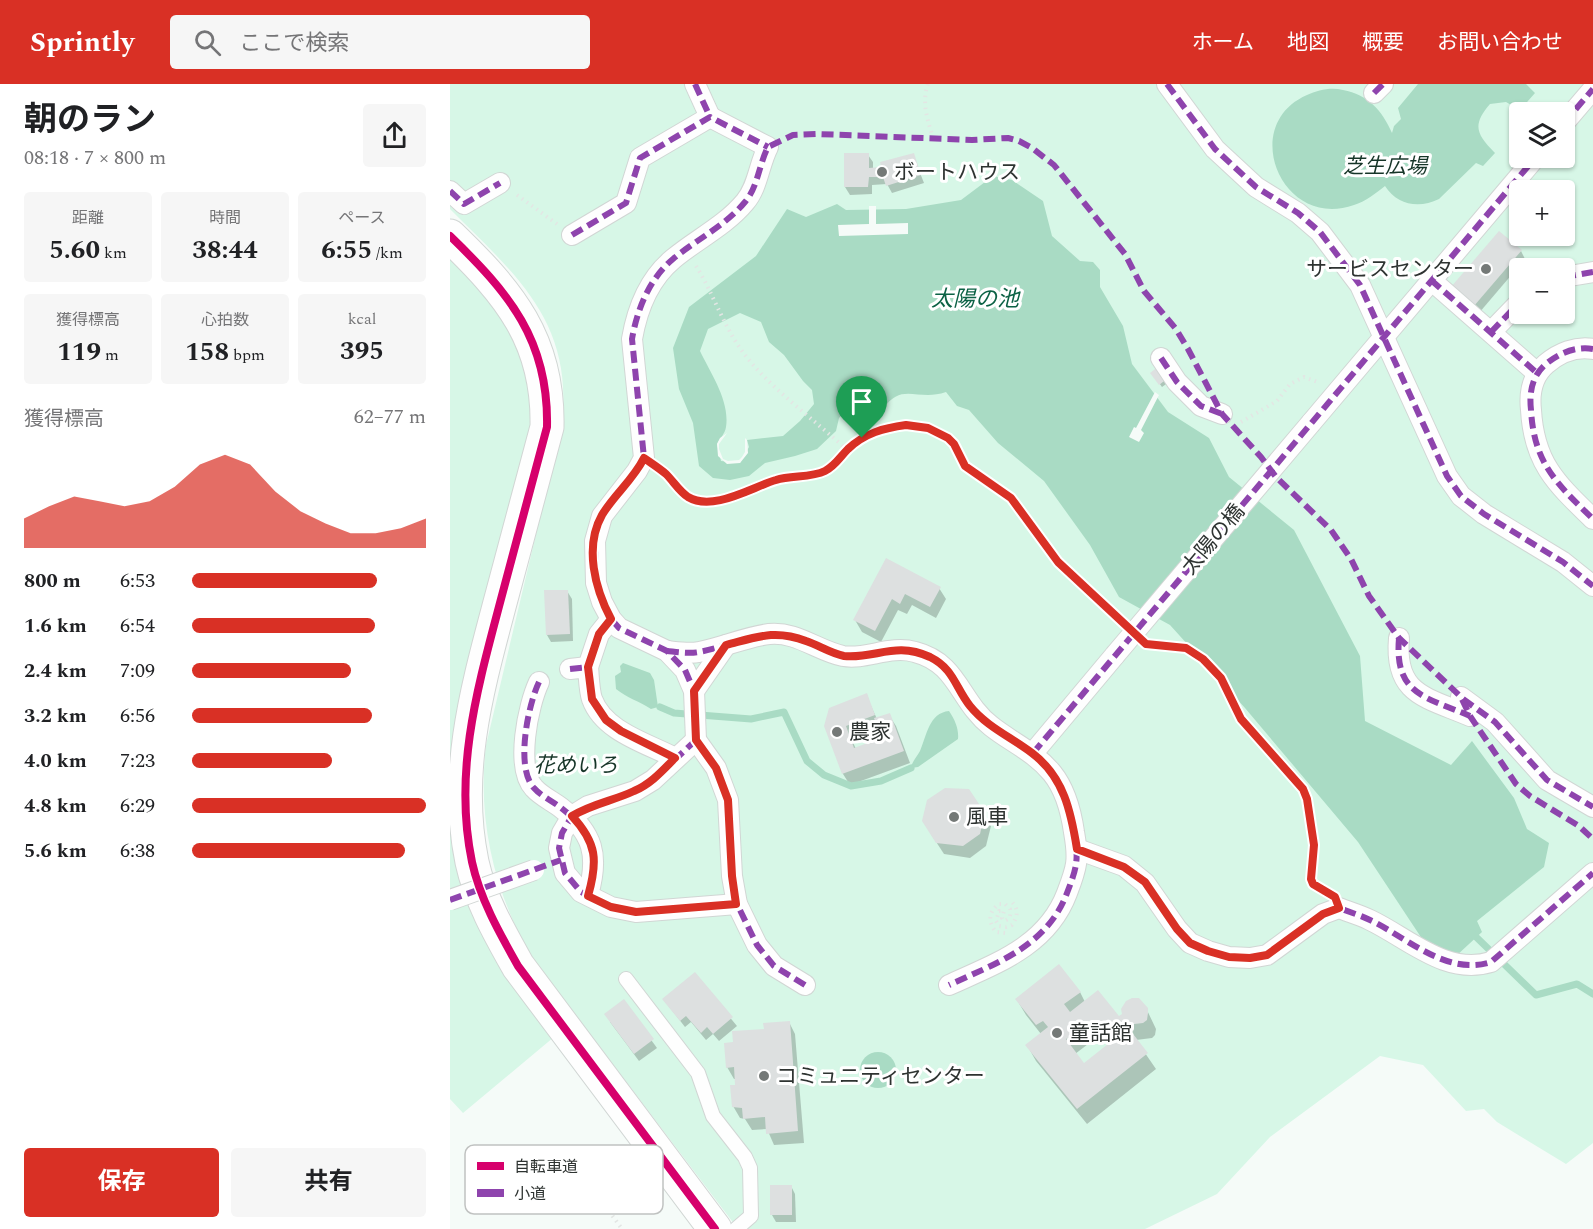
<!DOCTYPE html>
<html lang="ja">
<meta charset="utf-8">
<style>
:root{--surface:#fff;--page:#f6f6f6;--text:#202124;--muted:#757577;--accent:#d93025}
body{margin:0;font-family:Spectral,"Noto Sans JP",serif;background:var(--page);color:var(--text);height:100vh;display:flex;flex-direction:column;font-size:22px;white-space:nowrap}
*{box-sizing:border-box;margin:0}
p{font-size:20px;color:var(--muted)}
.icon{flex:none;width:33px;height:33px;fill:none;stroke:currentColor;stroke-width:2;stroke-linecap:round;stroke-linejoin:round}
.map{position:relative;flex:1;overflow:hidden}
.panel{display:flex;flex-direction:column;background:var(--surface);width:450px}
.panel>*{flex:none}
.fabs{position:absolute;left:1059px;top:18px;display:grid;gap:12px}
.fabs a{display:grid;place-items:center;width:66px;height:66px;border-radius:6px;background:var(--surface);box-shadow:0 2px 4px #0004;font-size:30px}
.pin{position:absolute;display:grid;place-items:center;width:51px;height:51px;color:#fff;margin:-62px -26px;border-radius:50% 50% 50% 0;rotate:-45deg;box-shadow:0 0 6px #0007}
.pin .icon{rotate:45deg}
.round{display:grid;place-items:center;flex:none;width:63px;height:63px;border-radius:6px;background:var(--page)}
.headline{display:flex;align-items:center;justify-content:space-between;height:102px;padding:0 24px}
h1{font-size:33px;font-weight:700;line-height:45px}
.metrics{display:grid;grid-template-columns:repeat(3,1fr);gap:9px;height:102px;padding:6px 24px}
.metrics div{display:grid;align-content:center;border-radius:6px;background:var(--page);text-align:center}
.metrics b{font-size:26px;font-weight:700}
.metrics small{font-size:16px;font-weight:400}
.metrics p{font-size:16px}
.chart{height:168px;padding:12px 24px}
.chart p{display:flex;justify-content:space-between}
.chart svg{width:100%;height:108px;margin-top:6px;fill:var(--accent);opacity:.7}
.action{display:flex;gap:12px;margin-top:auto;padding:12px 24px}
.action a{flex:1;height:69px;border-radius:6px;background:var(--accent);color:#fff;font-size:24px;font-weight:700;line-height:69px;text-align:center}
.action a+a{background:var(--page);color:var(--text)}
ul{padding:0 24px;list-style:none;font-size:20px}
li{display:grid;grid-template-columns:96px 72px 1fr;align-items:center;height:45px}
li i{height:15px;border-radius:8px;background:var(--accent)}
header{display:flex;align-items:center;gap:36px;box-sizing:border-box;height:84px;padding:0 30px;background:var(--accent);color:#fff}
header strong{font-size:28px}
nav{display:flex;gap:33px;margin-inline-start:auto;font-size:21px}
.search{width:420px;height:54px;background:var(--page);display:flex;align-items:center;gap:15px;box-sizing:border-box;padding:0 21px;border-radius:6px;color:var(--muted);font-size:22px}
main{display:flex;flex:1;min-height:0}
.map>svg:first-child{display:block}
.green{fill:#d7f7e7;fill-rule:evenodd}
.water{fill:#a9dbc4;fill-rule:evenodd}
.pier{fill:#f5fbf8}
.shadow{fill:#0003;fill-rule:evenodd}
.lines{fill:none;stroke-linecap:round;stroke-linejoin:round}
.stream{stroke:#a9dbc4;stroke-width:7}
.building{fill:#dde0e0;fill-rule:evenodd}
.service-casing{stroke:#d1d6d4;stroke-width:16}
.pedestrian-casing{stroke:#d1d6d4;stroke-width:22}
.tertiary-casing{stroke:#d1d6d4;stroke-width:35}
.path{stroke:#e3e6e4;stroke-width:4;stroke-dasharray:1.5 4.5;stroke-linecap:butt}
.service{stroke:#fefefe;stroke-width:14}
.pedestrian{stroke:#fefefe;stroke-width:20}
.tertiary{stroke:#fefefe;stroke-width:33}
.pedestrian-bridge-casing{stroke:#d1d6d4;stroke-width:22;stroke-linecap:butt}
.pedestrian-bridge{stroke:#fefefe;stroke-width:20}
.quiet{stroke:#8e44ad;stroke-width:6;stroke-dasharray:12 6;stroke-linecap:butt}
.cycleway-casing{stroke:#fff;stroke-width:11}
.cycleway{stroke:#d6006c;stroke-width:8}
.route-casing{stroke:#fff;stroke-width:12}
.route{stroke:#d93025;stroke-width:8}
.poi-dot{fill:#747977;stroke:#fff;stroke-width:2}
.labels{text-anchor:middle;stroke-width:6;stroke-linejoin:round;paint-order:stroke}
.park-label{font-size:21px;font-style:italic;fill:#163528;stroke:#fff}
.poi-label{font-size:21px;fill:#2e3331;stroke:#fff;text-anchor:start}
.street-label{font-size:21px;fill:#2e3331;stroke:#fff}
.water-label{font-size:22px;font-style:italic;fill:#0c6245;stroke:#fff}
.key{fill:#fff;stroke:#c0c2c1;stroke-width:1.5}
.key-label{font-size:16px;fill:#2e3331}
</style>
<header>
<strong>Sprintly</strong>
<div class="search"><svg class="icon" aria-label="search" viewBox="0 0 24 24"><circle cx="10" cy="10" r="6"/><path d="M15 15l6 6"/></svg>ここで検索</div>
<nav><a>ホーム</a><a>地図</a><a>概要</a><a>お問い合わせ</a></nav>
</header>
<main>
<section class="panel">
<div class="headline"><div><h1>朝のラン</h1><p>08:18 · 7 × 800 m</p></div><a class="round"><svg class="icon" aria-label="share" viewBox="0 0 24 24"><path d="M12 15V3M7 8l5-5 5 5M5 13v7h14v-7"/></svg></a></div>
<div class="metrics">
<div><p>距離</p><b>5.60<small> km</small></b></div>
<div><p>時間</p><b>38:44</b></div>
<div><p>ペース</p><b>6:55<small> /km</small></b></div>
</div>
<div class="metrics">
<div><p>獲得標高</p><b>119<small> m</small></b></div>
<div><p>心拍数</p><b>158<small> bpm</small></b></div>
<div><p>kcal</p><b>395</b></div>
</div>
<div class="chart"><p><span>獲得標高</span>62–77 m</p>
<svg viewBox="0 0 160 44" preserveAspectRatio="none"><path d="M0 44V32L10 27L20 23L30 25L40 27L50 25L60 19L70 10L80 6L90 10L100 21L110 29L120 34L130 38L140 38L150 36L160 32V44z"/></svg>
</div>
<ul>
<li><b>800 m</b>6:53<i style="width:79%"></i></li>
<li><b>1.6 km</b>6:54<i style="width:78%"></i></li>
<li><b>2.4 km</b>7:09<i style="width:68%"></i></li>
<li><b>3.2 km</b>6:56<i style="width:77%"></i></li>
<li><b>4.0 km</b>7:23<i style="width:60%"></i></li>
<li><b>4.8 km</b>6:29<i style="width:100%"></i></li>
<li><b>5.6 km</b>6:38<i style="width:91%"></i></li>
</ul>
<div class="action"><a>保存</a><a>共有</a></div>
</section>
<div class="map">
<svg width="1143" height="1145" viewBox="0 0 1143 1145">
<rect width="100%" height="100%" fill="#f5fbf8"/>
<g class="green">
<path d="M0,0H1143V1059L1116,1080L1047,1038L1034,1025L1016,1027L973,981L930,972L820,1053L767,1110L695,1145H288L82,874C44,808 27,736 36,661L111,345C126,240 67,192 0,125ZM1070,28H1114V74H1070ZM1070,106H1114V152H1070ZM1070,184H1114V230H1070Z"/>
<path d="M0,171L28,198L68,254L86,326L20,587L15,800L27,841L39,863L104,953L13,1029L0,1015Z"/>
</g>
<g class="water">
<path d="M968,0H1076L1085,9L1070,26L1056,18L1040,20C1022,41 1026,50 1045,69L1033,82L1026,79L989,115C969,125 947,121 935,102C926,109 915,118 904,121C832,147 788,41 857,11C868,6 881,3 893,6C918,11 932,26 942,49L944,42L951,35L948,24Z"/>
<path d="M543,92L562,96L593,117L602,152L630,177L643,178L650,186V203L673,242L682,280L718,328L759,354L779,393L844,446L910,572L915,637L1001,681L1022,657L1064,714L1077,745L1099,759L1094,783L1027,837L1032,848L992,885L908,758L795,624L720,541L669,513L640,461L594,397L548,359L519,326L507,322L496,308C467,318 452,297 433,325L421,318L401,320L389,334L386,347L367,365L345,372L315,379L299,392L280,396L263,394L249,382L243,339L229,305L223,264L239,223L306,172L337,125L356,133L387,120L396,126L456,125L511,116ZM290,229L311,238L319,258L334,271L353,297L362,306L364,320L350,337L333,352L297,356L299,363L290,379L271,377L267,360C270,354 275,350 276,343C280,317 261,290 250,267L258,245Z"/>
<path d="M173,579L200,589L204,596L208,623L201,625C189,617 177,614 166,605L165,592L171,588L170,582Z"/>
<path d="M499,627C505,636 509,645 508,655L468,683L461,684C462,677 467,673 470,667C477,651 479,629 499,627Z"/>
<circle cx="428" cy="986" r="18"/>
</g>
<g class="pier">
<path d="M419,122H426V140L458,139V150L389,152L388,141L419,140Z"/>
<path d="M705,308L709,311L691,346L694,349L689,358L679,353L684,343L686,344Z"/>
<path d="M277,349L269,360V365L273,375L278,377L289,376L292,373L295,368V354L297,356L298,369L290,379L277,380L268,372L267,360L270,354Z"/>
</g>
<g class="shadow">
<path d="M418,71L423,78V85L433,84L463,71L474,99L442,109L437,100L422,101V110L400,111L395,103Z"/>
<path d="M1071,167L1075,175L1029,229L1003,203Z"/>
<path d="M704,292L719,298L712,303Z"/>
<path d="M437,476L489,504L496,515L486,534L462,521L457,530L448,526L431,558L412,548L405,536Z"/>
<path d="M117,507L122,515L123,557L101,558L97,551Z"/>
<path d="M416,611L427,635L439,631L446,642L460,679L400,701L393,690L375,642ZM429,644L433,654L406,665L401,654Z"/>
<path d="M533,729L541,742L536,762L520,774L494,770L481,750Z"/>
<path d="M244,890L287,942L269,957L263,950L256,956L241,938L235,943L214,916Z"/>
<path d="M630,908L635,918L668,934L696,924L706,945L705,951L702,954L686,956L706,985L637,1040L586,977L577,961L591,950L576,931L567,916ZM650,951L658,962L633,981L625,970Z"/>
<path d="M173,917L207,964L189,977L160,938Z"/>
<path d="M339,938L345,950L354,1059L324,1061L317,1045L302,1046L295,1035L290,1034L283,1022L286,995H284L277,983L285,960Z"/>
<path d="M341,1102L345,1110L346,1138H326L322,1131Z"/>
</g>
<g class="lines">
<g class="stream">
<path d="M210,623L224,629L301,635L334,628L357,677L374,691L401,702L431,697L461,684"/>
<path d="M1022,849L1086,911L1127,900L1143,910"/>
</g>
</g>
<g class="building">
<path d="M394,69H419V84L431,83L430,78L464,69L471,91L436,102L433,93H419L418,103H394Z"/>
<path d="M1049,147L1072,166L1024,222L1001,203Z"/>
<path d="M709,282L718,294L709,301L700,289Z"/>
<path d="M436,474L491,503L480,523L455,510L450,520L442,515L425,547L403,536Z"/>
<path d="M94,506H118L120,550L96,551Z"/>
<path d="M417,609L425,631L396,642L404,664L431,654L424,634L440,629L454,667L392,690L374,642L379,624Z"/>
<path d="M495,704L519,705L535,729L530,750L513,762L486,759L472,737L477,716Z"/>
<path d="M609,880L631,908L614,920L620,928L648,906L669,932L672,930L671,925L676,917L682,914H689L698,924V929L697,936L693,939L676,941L698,969L627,1025L575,961L598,943L593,937L586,941L565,915ZM640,937L658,960L634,979L616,955Z"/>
<path d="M245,888L283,933L263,950L257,943L251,949L236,932L230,937L212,915Z"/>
<path d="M174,915L204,955L184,970L154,930Z"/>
<path d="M340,937L348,1047L316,1050L315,1033L293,1035L292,1024L282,1023L280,1001H285L284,983L276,984L274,959L283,958L282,947L314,945L313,939Z"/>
<rect x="320" y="1101" width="22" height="30"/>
</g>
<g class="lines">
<g class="service-casing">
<path id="service" d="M176,895L248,989L263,1032L295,1073L300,1084L301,1132L286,1145"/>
</g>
<g class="pedestrian-casing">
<g id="pedestrian">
<path d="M245,0L260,33"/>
<path d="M717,0L765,65L806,103L848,129L870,148L910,201L997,392L1011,412L1034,430L1113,478L1143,502"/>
<path d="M924,9L933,0"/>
<path d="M1114,39L1143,5"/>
<path d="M0,107L14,120L50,99"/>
<path d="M122,151L176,119L190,74L260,33L318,63C309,80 308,103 295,118C275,142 247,155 223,175C199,195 187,226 182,255L194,374L187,387L152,432L145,457L146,499L152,518L161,535L169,544L217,567L235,586L244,607L246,656L266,684L278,716L282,792L287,820L307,861L324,882L355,901"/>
<path d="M1114,193L1143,188"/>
<path d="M981,196L1087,289"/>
<path d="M1041,248L1070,218"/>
<path d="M1143,265C1126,262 1109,269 1096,280C1082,292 1079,308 1081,326C1084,379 1106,399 1143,435"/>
<path d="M711,274L727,298L751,322L772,330"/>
<path d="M861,339L1085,74"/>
<path d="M949,554C944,611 976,613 1020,632"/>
<path d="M217,567C227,568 239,570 249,568C272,564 295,553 319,550C346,547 368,567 393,572C416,576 440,561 465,568C508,579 509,617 541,642C561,658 585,668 602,689C615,705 621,727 624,748C629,776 627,783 617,809C597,862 547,879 499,901"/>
<path d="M138,583L149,550L161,535"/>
<path d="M120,585L138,583C139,593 139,606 142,615C154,648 197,659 225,674"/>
<path d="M89,598C78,621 65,684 84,704C91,712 102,717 110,723C144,749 149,772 138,811"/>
<path d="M244,607L276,561"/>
<path d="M1011,613L1045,638L1097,696L1143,723"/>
<path d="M246,656L203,696L185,707L138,722L122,732L112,749L109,764L115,789L131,808L161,823L186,828L287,820"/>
<path d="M583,669L665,571"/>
<path d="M627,765L674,782L695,799L727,845L740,859L758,867L779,873L800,874L817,871L873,830L889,824C899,828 910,831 920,836C958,854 996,892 1041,878L1143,789"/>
</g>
</g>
<g class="tertiary-casing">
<path id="tertiary" d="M0,152C59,209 99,256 97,343C82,400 67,457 51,515C28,602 3,687 22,778C30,815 50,850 68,882L265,1145"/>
</g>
<g class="path">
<path d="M478,0C471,18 478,37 483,54"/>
<path d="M67,111L107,140"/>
<path d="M246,182C263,209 273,241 292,267C317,302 365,336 397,366"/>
<path d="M791,338L827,317L840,300L854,293L868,298"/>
<path d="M211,387C222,395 229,409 241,415C267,426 303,401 328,395C343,391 363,394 377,386C387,380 391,371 399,364C420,346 452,334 480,345C508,356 500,365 516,383C528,396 548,401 561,414C577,430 586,451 601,469C620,494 647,514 670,535"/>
<path d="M700,561L730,562L753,575L771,594L791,635L853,705L860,728L864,761L861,795L863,800L874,806"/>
<path d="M555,849L546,848C538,838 538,828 549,820H555L560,825C561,831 560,835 554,837L552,834L554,827H549L546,837L549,842L556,843L562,841C568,832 569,825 561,817"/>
<path d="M105,1124L159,1127L172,1145"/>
</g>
<use href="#service" class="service"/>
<use href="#pedestrian" class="pedestrian"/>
<use href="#tertiary" class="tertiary"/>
<g class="pedestrian-bridge-casing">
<g id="pedestrian-bridge">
<path d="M665,571L861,339"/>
<path d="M0,816L84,786"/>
</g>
</g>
<use href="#pedestrian-bridge" class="pedestrian-bridge"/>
<g class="quiet">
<path d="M245,0L260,33"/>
<path d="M717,0L765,65L806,103L848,129L870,148L910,201L997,392L1011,412L1034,430L1113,478L1143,502"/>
<path d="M924,9L933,0"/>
<path d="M1114,39L1143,5"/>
<path d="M0,107L14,120L50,99"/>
<path d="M122,151L176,119L190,74L260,33L318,63"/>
<path d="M1114,193L1143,188"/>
<path d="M981,196L1087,289"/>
<path d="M1041,248L1070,218"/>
<path d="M1143,265C1126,262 1109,269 1096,280C1082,292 1079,308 1081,326C1084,379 1106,399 1143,435"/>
<path d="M711,274L727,298L751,322L772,330"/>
<path d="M949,554C944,611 976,613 1020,632"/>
<path d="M217,567C227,568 239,570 249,568C272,564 295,553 319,550C346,547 368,567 393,572C416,576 440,561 465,568C508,579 509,617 541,642C561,658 585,668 602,689C615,705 621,727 624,748C629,776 627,783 617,809C597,862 547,879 499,901"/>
<path d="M138,583L149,550L161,535"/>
<path d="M120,585L138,583C139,593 139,606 142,615C154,648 197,659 225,674"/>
<path d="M89,598C78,621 65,684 84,704C91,712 102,717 110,723C144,749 149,772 138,811"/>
<path d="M244,607L276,561"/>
<path d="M1013,615L1045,638L1097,696L1143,723"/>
<path d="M246,656L203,696L185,707L138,722L122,732L112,749L109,764L115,789L131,808L161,823L186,828L287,820"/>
<path d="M583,669L1085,74"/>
<path d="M627,765L674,782L695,799L727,845L740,859L758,867L779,873L800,874L817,871L873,830L889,824C899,828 910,831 920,836C958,854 996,892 1041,878L1143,789"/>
<path d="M0,816L111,776"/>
<path d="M355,901L324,882L307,861L287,820L282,792L278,716L266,684L246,656L244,607L235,586L217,567L169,544L161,535L152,518L146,499L145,457L152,432L187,387L194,374L182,255C187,226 199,195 223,175C247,155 275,142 295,118C308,103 309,80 318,63L343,51L368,50L522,56L558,54L569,57L582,64L604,81L675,170L694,207L726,245L738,265L772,330L811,373L826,393L881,446L901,475L919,512L949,554L1011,613L1020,632L1066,700L1080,712L1129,742L1143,755"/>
</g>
<g class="cycleway-casing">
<path id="cycleway" d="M0,152C59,209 99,256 97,343C82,400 67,457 51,515C28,602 3,687 22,778C30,815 50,850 68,882L265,1145"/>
</g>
<use href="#cycleway" class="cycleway"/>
</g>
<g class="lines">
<g class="route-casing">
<path id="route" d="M456,341L478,344L498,354L504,360L515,382L561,414L608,478L696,560L736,564L753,575L771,594L791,635L853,705L857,715L864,761L861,795L863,800L885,813L889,824L873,830L817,871L800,874L779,873L758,867L740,859L727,845L695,798L674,783L627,765C621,728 614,693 582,669C561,653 537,643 520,622C505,603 504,585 480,573C445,557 426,575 394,572C382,570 368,561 356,557C325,545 307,553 276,561L244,607L246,656L266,684L278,716L282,792L286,820L186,828L161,823L138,812C148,777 147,759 122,732C144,719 163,717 184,707C201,700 213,686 225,674L171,647L156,636L142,615L138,583L149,550L161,535C145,505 134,463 152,431C164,411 183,396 194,374C201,379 209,384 216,390C224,398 229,407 238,413C263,428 302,403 326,396C341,391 361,394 375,387C385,382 390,373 398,365C415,349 434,344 456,341Z"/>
</g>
<use href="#route" class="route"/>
</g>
<g class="poi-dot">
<circle cx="432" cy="88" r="6"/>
<circle cx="1036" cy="185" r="6"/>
<circle cx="387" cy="648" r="6"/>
<circle cx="504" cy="733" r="6"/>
<circle cx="607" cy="949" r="6"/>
<circle cx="314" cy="992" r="6"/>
</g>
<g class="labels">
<g class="park-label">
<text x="935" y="89">芝生広場</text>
<text x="126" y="688">花めいろ</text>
</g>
<g class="poi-label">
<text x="444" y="95">ボートハウス</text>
<text x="1024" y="192" text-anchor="end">サービスセンター</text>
<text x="399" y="655">農家</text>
<text x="516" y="740">風車</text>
<text x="619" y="956">童話館</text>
<text x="326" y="999">コミュニティセンター</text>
</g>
<g class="street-label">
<text transform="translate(763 455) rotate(-50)" y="7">太陽の橋</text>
</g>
<g class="water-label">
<text x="525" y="222">太陽の池</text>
</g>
</g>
<rect x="15" y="1061" width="198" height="69" rx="9" class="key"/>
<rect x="27" y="1078" width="27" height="8" fill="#d6006c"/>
<rect x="27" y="1105" width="27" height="8" fill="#8e44ad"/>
<g class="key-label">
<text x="64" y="1088">自転車道</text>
<text x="64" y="1115">小道</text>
</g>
</svg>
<div class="fabs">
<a><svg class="icon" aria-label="layers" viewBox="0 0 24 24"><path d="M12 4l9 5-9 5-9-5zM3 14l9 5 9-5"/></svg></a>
<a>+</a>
<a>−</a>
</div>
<div class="pin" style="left:412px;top:354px;background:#1e9e55"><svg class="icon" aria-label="arrive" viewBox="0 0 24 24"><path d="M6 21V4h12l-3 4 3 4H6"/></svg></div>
</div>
</main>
